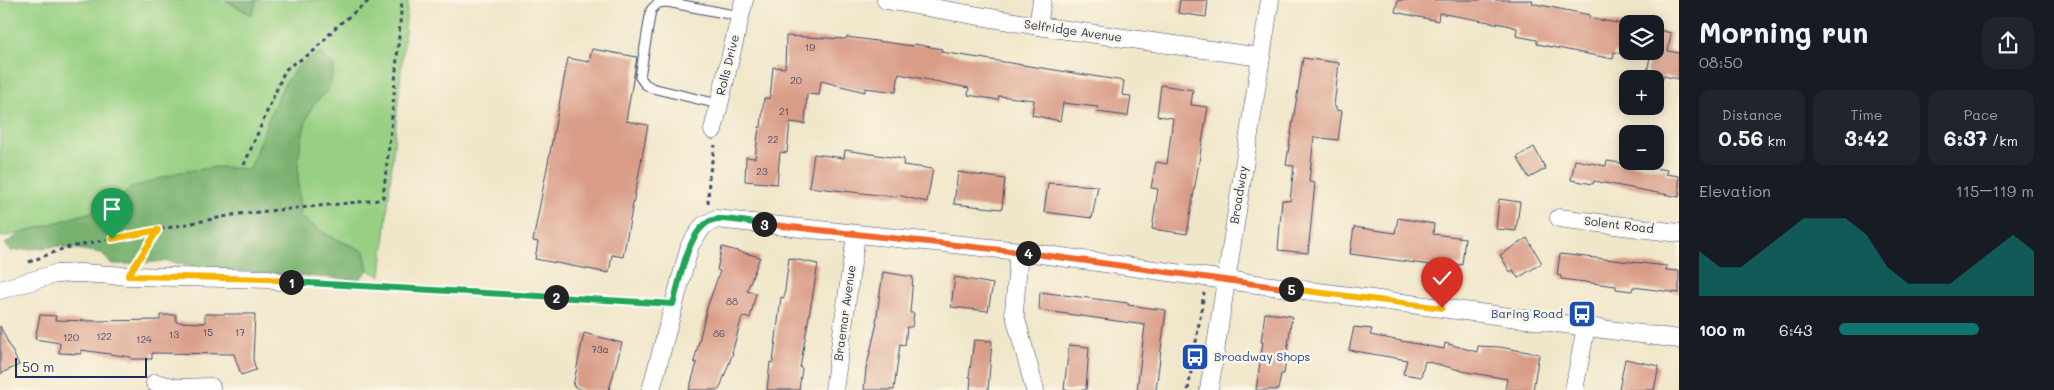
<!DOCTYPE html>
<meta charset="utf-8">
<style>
:root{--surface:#171b24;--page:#20242c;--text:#f1f3f6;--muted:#9ea1a6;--accent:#0f766e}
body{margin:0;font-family:Mali,sans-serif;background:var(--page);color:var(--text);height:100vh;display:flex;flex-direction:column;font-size:19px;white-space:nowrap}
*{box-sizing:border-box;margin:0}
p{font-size:16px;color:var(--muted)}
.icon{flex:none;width:28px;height:28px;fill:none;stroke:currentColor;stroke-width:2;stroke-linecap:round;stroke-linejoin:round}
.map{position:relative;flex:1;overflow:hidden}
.details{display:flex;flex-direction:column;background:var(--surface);width:375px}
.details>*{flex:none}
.tools{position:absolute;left:1619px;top:15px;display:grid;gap:10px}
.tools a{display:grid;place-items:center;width:45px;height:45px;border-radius:10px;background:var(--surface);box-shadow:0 2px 12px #0003;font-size:25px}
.scale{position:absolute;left:15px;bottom:12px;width:132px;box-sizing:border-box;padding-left:5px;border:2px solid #1b2f5e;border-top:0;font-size:14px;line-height:18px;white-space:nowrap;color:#1b2f5e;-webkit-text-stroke:4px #fcf5e5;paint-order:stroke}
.pin{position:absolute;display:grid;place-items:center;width:42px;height:42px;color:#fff;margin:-51px -21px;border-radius:50% 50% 50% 0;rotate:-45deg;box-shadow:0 0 5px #0007}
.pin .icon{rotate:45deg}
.km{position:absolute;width:25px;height:25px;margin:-12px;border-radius:50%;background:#222;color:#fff;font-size:14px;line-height:25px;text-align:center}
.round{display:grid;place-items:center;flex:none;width:52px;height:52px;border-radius:15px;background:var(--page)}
.summary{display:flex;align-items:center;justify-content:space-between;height:85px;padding:0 20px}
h1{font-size:28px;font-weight:800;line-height:38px}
.metrics{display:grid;grid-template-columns:repeat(3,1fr);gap:8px;height:85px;padding:5px 20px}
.metrics div{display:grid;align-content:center;border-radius:12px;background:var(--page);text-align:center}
.metrics b{font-size:21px;font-weight:800}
.metrics small{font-size:14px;font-weight:400}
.metrics p{font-size:14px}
.chart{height:140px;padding:10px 20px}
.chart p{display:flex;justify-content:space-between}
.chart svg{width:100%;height:90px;margin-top:5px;fill:var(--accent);opacity:.7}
ul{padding:0 20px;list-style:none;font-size:16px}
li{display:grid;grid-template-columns:80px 60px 1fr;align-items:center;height:38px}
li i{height:12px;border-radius:6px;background:var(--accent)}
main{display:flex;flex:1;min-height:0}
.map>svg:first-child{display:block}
.green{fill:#97d082;stroke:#598070}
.forest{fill:#79b270;stroke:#4a7067}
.building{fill:#d99c87}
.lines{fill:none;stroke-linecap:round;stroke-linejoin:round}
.lane-casing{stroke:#3b4a6e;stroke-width:11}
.street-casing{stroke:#3b4a6e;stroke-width:19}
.path{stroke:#3b4a6e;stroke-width:3;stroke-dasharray:4 4;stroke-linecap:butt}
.lane{stroke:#fff;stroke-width:9}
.street{stroke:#fff;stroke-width:18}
.split-1-casing{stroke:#fff;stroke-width:10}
.split-2-casing{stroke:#fff;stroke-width:10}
.split-3-casing{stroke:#fff;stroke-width:10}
.split-4-casing{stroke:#fff;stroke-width:10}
.split-5-casing{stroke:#fff;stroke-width:10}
.split-6-casing{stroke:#fff;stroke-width:10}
.split-1{stroke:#f5b400;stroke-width:6}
.split-2{stroke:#22a559;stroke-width:6}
.split-3{stroke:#22a559;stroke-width:6}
.split-4{stroke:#f0652b;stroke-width:6}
.split-5{stroke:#f0652b;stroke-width:6}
.split-6{stroke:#f5b400;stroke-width:6}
.labels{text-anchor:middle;stroke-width:5;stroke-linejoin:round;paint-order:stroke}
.number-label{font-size:10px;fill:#4a4a68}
.street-label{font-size:12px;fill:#1b2f5e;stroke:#fcf5e5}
.transit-label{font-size:12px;fill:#164399;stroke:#fcf5e5;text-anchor:end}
</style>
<main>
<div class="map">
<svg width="1679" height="390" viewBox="0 0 1679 390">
<rect width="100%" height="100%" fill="#fcf5e5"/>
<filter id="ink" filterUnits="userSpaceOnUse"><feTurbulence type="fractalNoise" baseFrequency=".02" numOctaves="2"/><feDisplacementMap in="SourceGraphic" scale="10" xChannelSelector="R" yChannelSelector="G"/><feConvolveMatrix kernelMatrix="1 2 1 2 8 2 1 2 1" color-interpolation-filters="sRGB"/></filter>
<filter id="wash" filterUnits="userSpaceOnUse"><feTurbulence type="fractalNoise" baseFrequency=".0096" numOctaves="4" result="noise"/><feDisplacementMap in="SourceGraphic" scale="20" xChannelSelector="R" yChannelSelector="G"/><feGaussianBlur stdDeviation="1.12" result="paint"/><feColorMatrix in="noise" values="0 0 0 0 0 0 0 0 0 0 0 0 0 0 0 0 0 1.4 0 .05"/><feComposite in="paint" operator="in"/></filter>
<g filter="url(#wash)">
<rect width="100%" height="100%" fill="#f0e6c9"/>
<path class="green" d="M0,0H225L251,15L257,0H408L381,276L368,270L364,251L327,235L300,216C298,180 293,140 312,107C316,101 323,95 328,90L285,83L266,126L250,169L216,167L130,188L112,206L21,233L0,237Z"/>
<g class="forest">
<path d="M225,0H257L252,15Z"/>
<path d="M320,53L335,66C332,74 331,86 326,92C321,98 314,102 311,109C296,144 297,179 300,216L327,235L364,251L368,270L359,280L200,268L167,261L129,264H111L102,253L58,246L11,251L5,244L21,233L112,206L130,188L180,172L216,167L250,169C259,143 278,86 297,68C303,62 313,57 320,53Z"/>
</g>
<g id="blocks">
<g class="building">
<path d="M1180,0H1208L1206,17L1178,13Z"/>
<path d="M1398,0H1533L1532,3L1540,5L1590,15L1589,18L1628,25V55L1614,52L1613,59L1537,44V40L1516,36L1517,28L1506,25L1439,13L1438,21L1395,12Z"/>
<path d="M1655,29L1671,33L1668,51L1679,53V79L1663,76L1662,81L1655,80V74L1647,73L1651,51H1655Z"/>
<path d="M786,36L846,39L847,37L913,46L914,44L942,49L941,52L1124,81L1122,95L1131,96L1128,116L1097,112L1098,107L1063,103L1060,121L1032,115L1034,100L999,96L998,100L968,95L969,88L899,74L896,92L865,88V92L821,81L819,95L807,94L805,124L790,122L787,153L780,152L777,184L745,181L746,157L755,158L759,127H761L764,98H770L773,67L785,68Z"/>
<path d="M592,49L637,57L626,121L648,125L623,257L612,255L609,273L535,259L538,242L533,241L568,58L589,62Z"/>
<path d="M1303,58L1339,63L1334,106L1336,107V110L1342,111L1338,140L1314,137L1309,182L1315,183L1308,253L1278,250L1282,200L1290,201L1294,166L1286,165Z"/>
<path d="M1161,85L1193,90L1191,105L1208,107L1187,234L1152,229L1158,189L1151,188L1156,162L1167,164L1173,118L1157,116Z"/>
<path d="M1534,147L1546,169L1529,178L1517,157Z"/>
<path d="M845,150L904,159L903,165L933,169L927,202L897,195L896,197L809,187L814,154L844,158Z"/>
<path d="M1575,160L1606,166L1607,161L1667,170L1666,174L1679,176V197L1594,181L1593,184L1571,180Z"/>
<path d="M958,172L1005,179L1002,209L954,204Z"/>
<path d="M1048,183L1098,186L1092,218L1044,212Z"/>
<path d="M1499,199L1520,202L1516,231L1496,229Z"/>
<path d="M1398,218L1434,224L1433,234L1465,238L1462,265L1452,264V268L1350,254L1354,227L1395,233Z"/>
<path d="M1527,238L1542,263L1518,278L1513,270L1510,272L1500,255Z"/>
<path d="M722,247L760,257L747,291L756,293L750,318L742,317L732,353H733L719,390H689L697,363L694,362L707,308L720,271L717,270Z"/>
<path d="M1560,254L1667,266L1666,270L1679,271V293L1633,287L1632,291L1616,289V286L1561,279V276L1557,275Z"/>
<path d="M789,258L818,264L800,368H802L799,390H767L770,362L773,363L781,297L784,298Z"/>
<path d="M883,272L913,277L910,313H914L912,327H907L905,345L900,344L894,390H864L866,369L877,323L876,322Z"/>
<path d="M955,277L993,284L988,311L951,307Z"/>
<path d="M1040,292L1128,303V305L1166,310L1156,390H1137L1145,325L1039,310Z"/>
<path d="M1265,313L1292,316L1284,374H1281L1278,390H1256L1263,342H1261Z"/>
<path d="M205,314H255L253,359L256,370L241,375L234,354L152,353V359H131V357L81,350V354L59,353L60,343L35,339L40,315L56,316L55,320L94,321L160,320V315H176V322L205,323Z"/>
<path d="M0,326L19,365L0,374Z"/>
<path d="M1354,327L1372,329L1370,335L1444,349L1445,343L1477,352L1478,346L1500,347L1539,354L1533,390H1505L1507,379L1467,372L1425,361L1421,377L1403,374L1407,360L1349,350Z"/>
<path d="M584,333L622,343L609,390H583L573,386Z"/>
<path d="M974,340L992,341L988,390H970L971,377H969Z"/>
<path d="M1069,345L1089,347L1086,390H1064Z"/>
<path d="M1625,359L1659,366L1654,390H1619Z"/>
</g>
</g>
</g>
<g filter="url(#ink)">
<use href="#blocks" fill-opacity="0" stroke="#3b4a6e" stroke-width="1"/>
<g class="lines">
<g class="lane-casing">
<path id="lane" d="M718,104L652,88L645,84L640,77L651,10L658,3L667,2L739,16"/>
</g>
<g class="street-casing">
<g id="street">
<path d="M886,0L1038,26L1261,57"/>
<path d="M1038,26L1042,0"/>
<path d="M713,130L744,0"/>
<path d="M1559,218L1679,233"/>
<path d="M1019,251L1014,312L1035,390"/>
<path d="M0,290L55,274L80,273L128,276L269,279L277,281"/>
<path d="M155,383L178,388L211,387"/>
<path d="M651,390L690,245L703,226L716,219L1019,251L1226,280L1679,339"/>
<path d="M834,390L856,235"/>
<path d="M1209,390L1270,0"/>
<path d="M1574,390L1586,327"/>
</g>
</g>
<g class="path">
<path d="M244,165L285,70L294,63L304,58L315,50L337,26L370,0"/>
<path d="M708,203L709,177L715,145"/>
<path d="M140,259L158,231"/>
<path d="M29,262L65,248L238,214L379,200L383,197L391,129L402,0"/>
<path d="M293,282L659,303"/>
<path d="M1188,390L1204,293"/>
</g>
<use href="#lane" class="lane"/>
<use href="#street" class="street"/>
</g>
</g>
<g class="lines" filter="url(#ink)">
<g class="split-1-casing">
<path id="split-1" d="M112,239L158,230L128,276L269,279L291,282"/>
</g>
<g class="split-2-casing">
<path id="split-2" d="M291,282L556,297"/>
</g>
<g class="split-3-casing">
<path id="split-3" d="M556,297L673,304C680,282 688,221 718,219C732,218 749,223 764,224"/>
</g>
<g class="split-4-casing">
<path id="split-4" d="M764,224L1028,253"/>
</g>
<g class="split-5-casing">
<path id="split-5" d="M1028,253L1291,289"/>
</g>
<g class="split-6-casing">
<path id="split-6" d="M1291,289L1442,308"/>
</g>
<use href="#split-1" class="split-1"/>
<use href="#split-2" class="split-2"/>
<use href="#split-3" class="split-3"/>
<use href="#split-4" class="split-4"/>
<use href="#split-5" class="split-5"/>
<use href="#split-6" class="split-6"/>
</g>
<defs>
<g id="bus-square" transform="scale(1.4375)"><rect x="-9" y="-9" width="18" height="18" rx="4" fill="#1a4fb4" stroke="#fcf5e5"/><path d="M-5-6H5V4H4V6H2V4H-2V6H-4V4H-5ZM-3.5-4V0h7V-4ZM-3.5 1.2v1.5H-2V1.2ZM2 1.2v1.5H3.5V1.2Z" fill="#fff"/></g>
</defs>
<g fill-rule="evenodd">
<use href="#bus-square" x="1582" y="314"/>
<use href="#bus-square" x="1195" y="357"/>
</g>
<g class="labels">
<g class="number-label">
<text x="810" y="51">19</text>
<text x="796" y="84">20</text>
<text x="784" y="115">21</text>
<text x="773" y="143">22</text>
<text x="762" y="175">23</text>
<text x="732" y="305">88</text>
<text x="208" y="336">15</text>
<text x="240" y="336">17</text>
<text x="719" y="337">86</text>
<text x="174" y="338">13</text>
<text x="104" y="340">122</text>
<text x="71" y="341">120</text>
<text x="144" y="343">124</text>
<text x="600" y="353">73a</text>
</g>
<g class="street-label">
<text transform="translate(1073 31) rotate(8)" y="4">Selfridge Avenue</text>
<text transform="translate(728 65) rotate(-76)" y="4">Rolls Drive</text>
<text transform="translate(1239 195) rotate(-81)" y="4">Broadway</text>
<text transform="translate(1619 225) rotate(7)" y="4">Solent Road</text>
<text transform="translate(845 313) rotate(-82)" y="4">Braemar Avenue</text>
</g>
<g class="transit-label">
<text x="1563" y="318">Baring Road</text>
<text x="1214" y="361" text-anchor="start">Broadway Shops</text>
</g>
</g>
</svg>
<div class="tools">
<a><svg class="icon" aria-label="layers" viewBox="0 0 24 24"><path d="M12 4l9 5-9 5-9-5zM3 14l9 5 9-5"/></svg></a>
<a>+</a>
<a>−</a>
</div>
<div class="scale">50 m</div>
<div class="pin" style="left:112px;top:239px;background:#1e9e55"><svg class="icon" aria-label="arrive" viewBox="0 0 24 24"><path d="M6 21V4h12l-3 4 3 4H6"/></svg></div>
<div class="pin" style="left:1442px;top:308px;background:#d93025"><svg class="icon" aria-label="check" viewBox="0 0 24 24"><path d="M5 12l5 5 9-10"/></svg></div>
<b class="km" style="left:291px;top:282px">1</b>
<b class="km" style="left:556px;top:297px">2</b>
<b class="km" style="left:764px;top:224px">3</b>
<b class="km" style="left:1028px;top:253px">4</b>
<b class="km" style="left:1291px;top:289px">5</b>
</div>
<section class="details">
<div class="summary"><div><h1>Morning run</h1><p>08:50</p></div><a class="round"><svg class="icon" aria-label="share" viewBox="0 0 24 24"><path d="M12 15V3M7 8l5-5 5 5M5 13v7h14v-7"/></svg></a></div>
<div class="metrics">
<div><p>Distance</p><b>0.56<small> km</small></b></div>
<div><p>Time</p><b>3:42</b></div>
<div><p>Pace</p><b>6:37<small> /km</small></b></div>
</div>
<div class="chart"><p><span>Elevation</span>115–119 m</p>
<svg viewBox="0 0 160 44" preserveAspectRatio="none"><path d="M0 44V22L10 30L20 30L30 22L40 14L50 6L60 6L70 6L80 14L90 30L100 38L110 38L120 38L130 30L140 22L150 14L160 22V44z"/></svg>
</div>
<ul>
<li><b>100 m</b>6:43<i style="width:72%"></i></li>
</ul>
</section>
</main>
